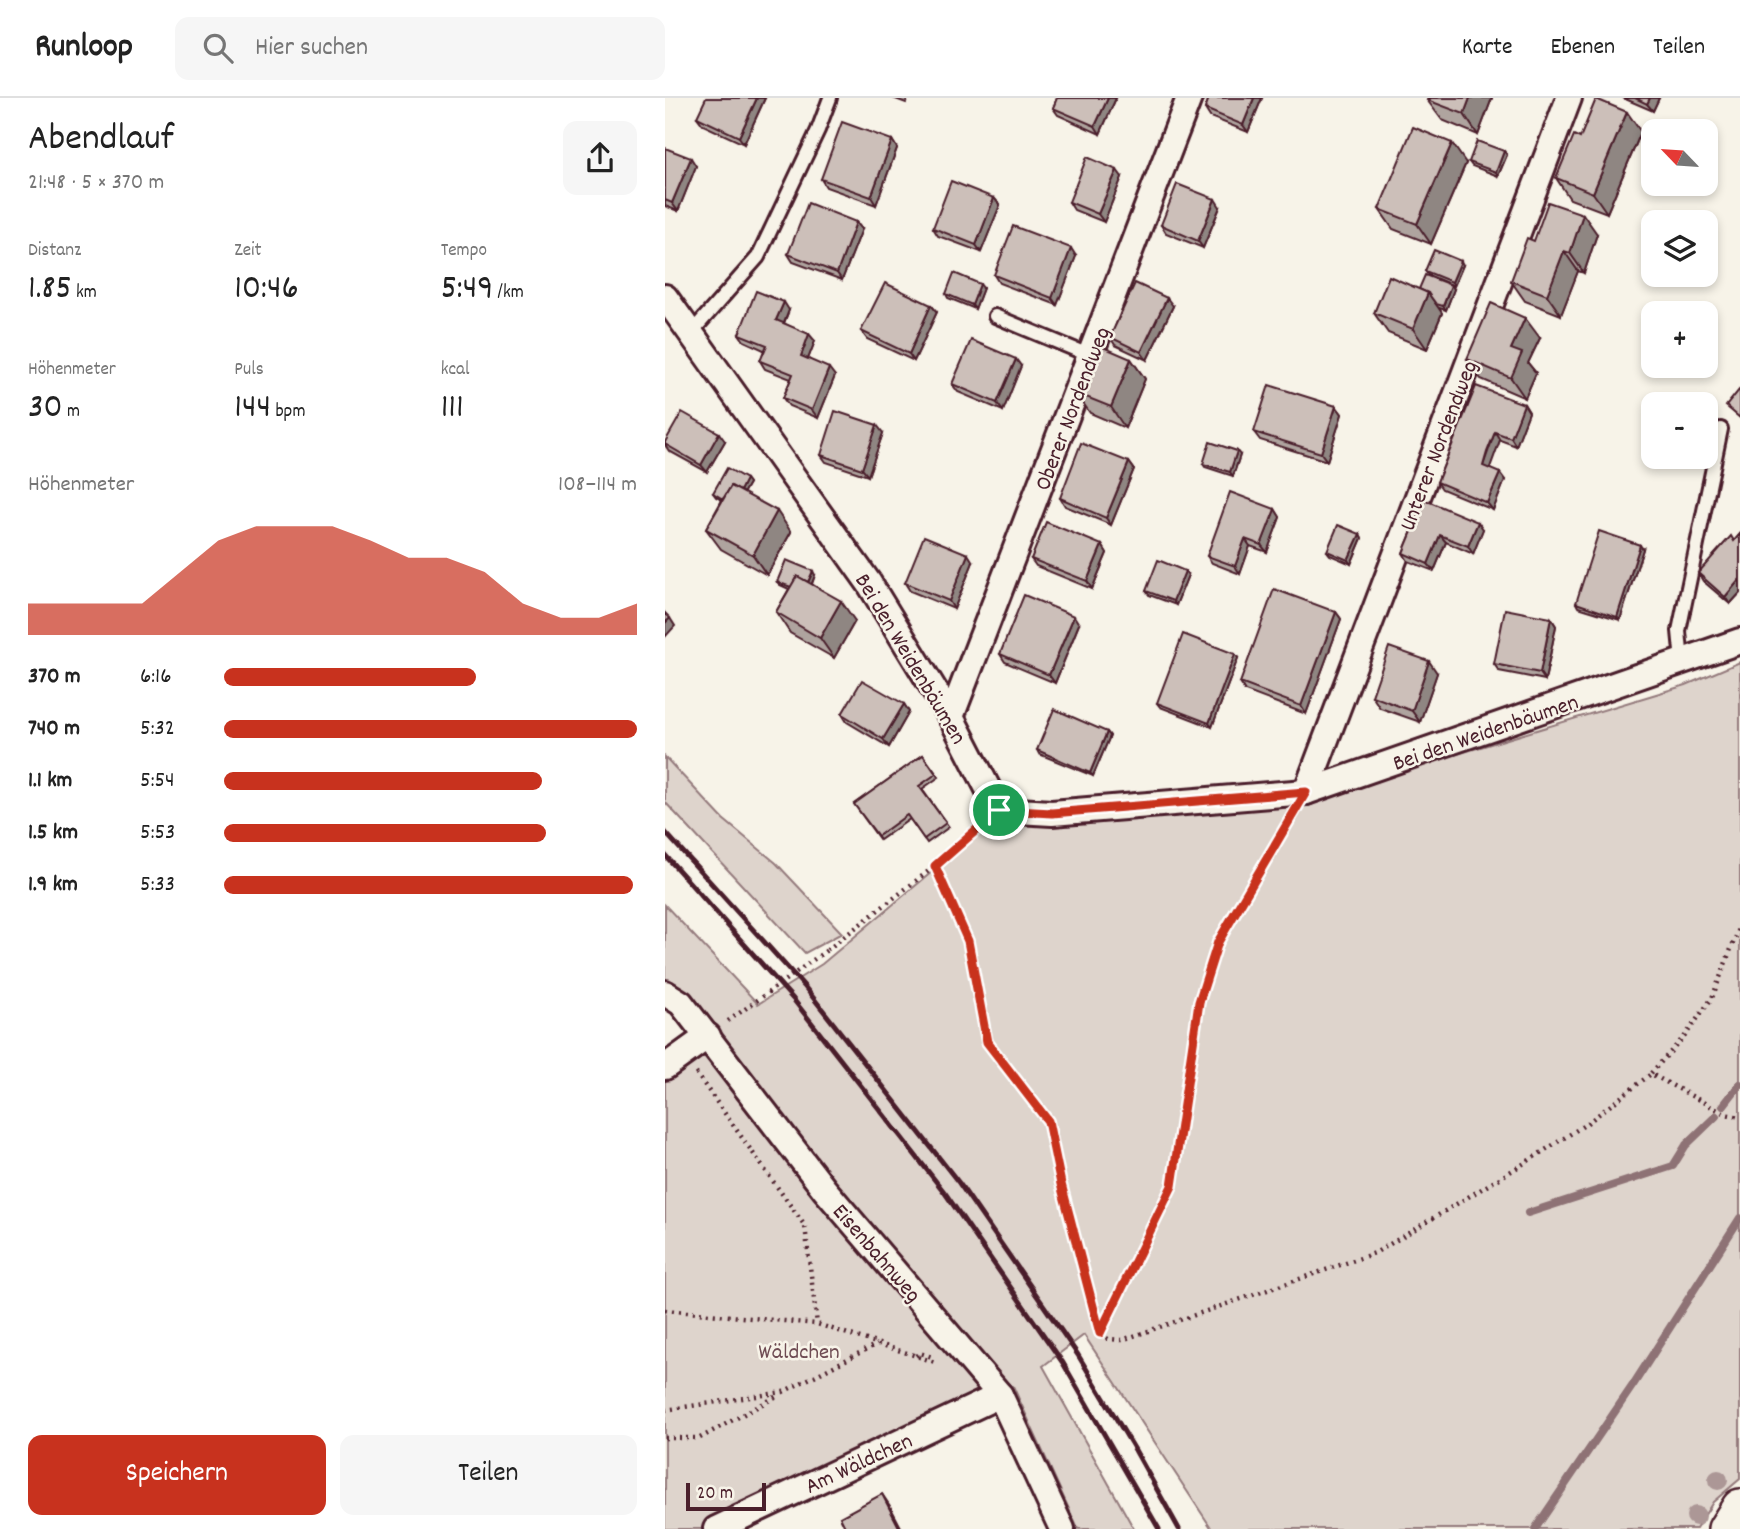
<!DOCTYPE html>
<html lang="de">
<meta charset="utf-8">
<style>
:root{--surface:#fff;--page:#f6f6f6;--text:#222;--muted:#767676;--line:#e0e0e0;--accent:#c8321e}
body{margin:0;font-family:Dekko,sans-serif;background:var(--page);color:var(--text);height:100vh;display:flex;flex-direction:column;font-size:26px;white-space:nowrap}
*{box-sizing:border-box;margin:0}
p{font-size:23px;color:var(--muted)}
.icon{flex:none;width:38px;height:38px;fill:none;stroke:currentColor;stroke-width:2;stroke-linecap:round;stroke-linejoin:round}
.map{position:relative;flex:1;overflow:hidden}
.drawer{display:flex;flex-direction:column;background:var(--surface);width:665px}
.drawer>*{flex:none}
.needle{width:46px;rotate:295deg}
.fabs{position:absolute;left:976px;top:21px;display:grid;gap:14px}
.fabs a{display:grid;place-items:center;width:77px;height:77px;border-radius:14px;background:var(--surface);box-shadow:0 4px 10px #0003;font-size:35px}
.scale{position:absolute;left:21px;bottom:18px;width:80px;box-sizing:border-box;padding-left:7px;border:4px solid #4a1f2b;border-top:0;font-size:19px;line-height:24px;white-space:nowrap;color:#4a1f2b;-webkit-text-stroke:5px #f7f3e8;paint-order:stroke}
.pin{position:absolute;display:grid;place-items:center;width:60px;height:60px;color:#fff;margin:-30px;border:4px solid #fff;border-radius:50%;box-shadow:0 2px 7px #0007}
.round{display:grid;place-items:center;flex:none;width:74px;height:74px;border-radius:14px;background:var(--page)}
.head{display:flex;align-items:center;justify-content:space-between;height:119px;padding:0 28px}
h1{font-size:38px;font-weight:600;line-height:52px}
.stats{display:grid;grid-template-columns:repeat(3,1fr);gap:10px;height:119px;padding:7px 28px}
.stats div{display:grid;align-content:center}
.stats b{font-size:35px;font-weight:600}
.stats small{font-size:19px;font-weight:400}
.stats p{font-size:19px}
.chart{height:196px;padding:14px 28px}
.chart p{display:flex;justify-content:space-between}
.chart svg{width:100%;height:126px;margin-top:7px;fill:var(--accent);opacity:.7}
.primary-button{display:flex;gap:14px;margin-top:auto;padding:14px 28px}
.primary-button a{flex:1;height:80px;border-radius:14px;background:var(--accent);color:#fff;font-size:28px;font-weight:600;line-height:80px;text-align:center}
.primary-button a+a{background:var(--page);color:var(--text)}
ul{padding:0 28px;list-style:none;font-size:23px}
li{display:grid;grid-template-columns:112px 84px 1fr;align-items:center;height:52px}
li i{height:18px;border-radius:9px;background:var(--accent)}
header{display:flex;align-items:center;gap:42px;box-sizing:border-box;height:98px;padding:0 35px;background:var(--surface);border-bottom:2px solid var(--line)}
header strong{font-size:33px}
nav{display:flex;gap:38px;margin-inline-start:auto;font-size:24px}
.search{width:490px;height:63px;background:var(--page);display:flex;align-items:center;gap:18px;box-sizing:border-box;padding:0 24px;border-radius:14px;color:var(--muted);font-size:26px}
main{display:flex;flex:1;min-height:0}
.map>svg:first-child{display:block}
.green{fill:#ded4cc;stroke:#947a7c;stroke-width:2}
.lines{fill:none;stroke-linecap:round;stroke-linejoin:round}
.stream{stroke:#8e7275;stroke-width:8}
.lane-casing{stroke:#4a1f2b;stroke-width:18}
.street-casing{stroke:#4a1f2b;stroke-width:30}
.secondary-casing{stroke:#4a1f2b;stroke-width:40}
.path{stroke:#4a1f2b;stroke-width:4.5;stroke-dasharray:2 5;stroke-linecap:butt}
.lane{stroke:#f7f3e8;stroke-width:12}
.street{stroke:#f7f3e8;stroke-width:24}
.secondary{stroke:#f7f3e8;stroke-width:35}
.rail{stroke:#4a1f2b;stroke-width:5}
.path-bridge{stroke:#4a1f2b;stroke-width:4.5;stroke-dasharray:2 5;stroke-linecap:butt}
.tree{fill:#ac9796}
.wall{fill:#afa49f;stroke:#4a1f2b;stroke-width:2}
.shaded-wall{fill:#8f8682;stroke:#4a1f2b;stroke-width:2}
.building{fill:#ccbfb9;stroke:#4a1f2b;stroke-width:2}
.route-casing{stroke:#fff;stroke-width:14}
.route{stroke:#c8321e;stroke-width:9}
.labels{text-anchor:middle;stroke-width:5;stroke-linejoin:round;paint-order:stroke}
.street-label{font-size:23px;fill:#4a1f2b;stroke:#f7f3e8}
.park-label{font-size:23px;fill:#6f4c53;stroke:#f7f3e8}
</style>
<header>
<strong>Runloop</strong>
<div class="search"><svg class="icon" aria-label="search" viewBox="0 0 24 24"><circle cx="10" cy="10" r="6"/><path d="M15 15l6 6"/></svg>Hier suchen</div>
<nav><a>Karte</a><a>Ebenen</a><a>Teilen</a></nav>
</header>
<main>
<section class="drawer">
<div class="head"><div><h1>Abendlauf</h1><p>21:48 · 5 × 370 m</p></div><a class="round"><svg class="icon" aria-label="share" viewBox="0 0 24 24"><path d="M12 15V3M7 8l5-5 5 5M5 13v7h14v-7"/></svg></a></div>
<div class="stats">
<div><p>Distanz</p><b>1.85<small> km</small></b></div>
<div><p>Zeit</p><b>10:46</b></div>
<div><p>Tempo</p><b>5:49<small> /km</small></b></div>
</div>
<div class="stats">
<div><p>Höhenmeter</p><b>30<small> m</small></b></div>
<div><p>Puls</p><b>144<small> bpm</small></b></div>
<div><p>kcal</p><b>111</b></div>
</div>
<div class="chart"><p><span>Höhenmeter</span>108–114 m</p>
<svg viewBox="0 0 160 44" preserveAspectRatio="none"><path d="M0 44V33L10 33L20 33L30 33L40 22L50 11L60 6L70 6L80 6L90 11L100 17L110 17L120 22L130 33L140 38L150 38L160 33V44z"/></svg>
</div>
<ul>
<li><b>370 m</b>6:16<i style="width:61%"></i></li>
<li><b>740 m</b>5:32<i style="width:100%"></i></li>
<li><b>1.1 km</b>5:54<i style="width:77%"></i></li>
<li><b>1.5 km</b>5:53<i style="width:78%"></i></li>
<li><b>1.9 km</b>5:33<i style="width:99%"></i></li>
</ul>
<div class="primary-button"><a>Speichern</a><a>Teilen</a></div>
</section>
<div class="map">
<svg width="1075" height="1431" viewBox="0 0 1075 1431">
<rect width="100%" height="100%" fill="#f7f3e8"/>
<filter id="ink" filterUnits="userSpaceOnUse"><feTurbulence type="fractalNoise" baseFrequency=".0143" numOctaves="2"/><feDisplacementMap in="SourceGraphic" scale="14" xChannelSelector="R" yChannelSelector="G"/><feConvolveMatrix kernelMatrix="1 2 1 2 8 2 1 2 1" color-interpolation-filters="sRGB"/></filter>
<g filter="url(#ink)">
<g class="green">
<path d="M1075,564V1381L1048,1404L1031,1431H547L419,1237L378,1268L469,1431H413L348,1288L335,1297L74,1431H0V969L42,938L0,910V807L93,906L157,866L329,722L643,701L1021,587Z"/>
<path d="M0,659L58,721L111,765L177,835L140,855L0,704Z"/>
</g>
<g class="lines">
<g class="stream">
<path d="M1058,1008L1075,986"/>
<path d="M863,1115L1008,1068L1021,1047L1051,1018"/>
<path d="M870,1431L968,1287L1075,1120"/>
</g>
<g class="lane-casing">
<g id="lane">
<path d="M330,218L426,258"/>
<path d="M26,235L93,159L153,32L165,0"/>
<path d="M1017,564L1014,533L1056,331"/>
</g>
</g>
<g class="street-casing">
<g id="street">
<path d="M0,199L204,485L286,619L334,712L387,715L641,694L1075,543"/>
<path d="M286,619L524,0"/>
<path d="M641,694L904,0"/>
<path d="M0,895L16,905L160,1092L335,1297L397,1431"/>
<path d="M0,969L43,938"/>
<path d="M51,1431L335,1297"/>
</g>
</g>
<g class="secondary-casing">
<path id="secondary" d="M1061,1431L1075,1409"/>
</g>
<g class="path">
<path d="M270,768L303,843L322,944L383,1023L396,1086L435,1235L443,1241L457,1242L710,1155L863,1063L921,1026L986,976L1060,1016L1075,1019"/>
<path d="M162,852L270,768L317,727"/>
<path d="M63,923L80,911"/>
<path d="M31,975L140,1128L152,1226"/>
<path d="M986,975L1020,938L1047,900L1075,828"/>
<path d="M0,1212L152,1226L273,1265"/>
<path d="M435,1235L507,1089L534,904L553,844L626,719"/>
<path d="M251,1258L255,1255L267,1259"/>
<path d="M0,1312L118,1294L212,1246"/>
<path d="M0,1340H35L114,1297"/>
</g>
<use href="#lane" class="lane"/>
<use href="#street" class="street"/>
<use href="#secondary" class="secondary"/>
<g class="rail">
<path d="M0,734L139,888L294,1085L413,1257L470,1352L514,1431"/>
<path d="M0,757L128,901L280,1095L398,1265L494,1431"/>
</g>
<path class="path-bridge" d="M80,911L162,852"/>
</g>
<g class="tree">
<circle cx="1053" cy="1382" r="10"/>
<circle cx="1031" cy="1418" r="10"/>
</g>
<g class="wall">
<path d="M100,0L79,46L38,27L32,19Z"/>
<path d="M228,0H243L241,5Z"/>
<path d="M392,0H451L435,36L393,17L388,10Z"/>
<path d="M544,0H597L583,34L545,19L540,11Z"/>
<path d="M763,0H827L813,37L777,22L762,2Z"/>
<path d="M958,0H994L988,13Z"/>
<path d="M976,34L942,115L905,101L891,80L915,40Z"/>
<path d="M227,42L232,50L211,107L161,89L156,81Z"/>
<path d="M0,50L31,68L13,113L0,108Z"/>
<path d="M839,53L842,57L833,78L807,68L804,64Z"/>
<path d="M801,65L766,146L728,131L714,111Z"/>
<path d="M457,79L439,124L409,112L404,104Z"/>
<path d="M329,100L335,107L316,154L273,138L268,130Z"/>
<path d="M555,109L538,150L501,135L496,127Z"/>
<path d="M197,131L177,182L128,164L123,156Z"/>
<path d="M932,136L919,175L913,173L896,217L860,203L846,183L869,143Z"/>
<path d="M411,158L392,207L334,185L329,177Z"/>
<path d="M798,167L789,188L763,177L760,173Z"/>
<path d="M318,190L310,211L283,200L281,196Z"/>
<path d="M754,191H789L781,212L774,210L777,215L762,251L723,235L709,215Z"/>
<path d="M266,207L272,214L249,263L202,241L196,233Z"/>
<path d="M508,208L482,262L450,247L445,239Z"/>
<path d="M124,212L119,225L150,243L143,261L170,278L153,320L124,308L118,300L126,281L100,271L95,263L99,252L79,243L74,236Z"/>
<path d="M875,240L863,265L871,275L860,300L816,281L802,261Z"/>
<path d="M466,261L480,281L460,330L425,315L411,295Z"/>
<path d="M356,268L338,313L293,294L287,286Z"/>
<path d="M859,306L864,314L851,348L835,342L824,370L840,382L828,412L777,391L772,384Z"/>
<path d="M671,308L677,316L662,363L595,342L589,334Z"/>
<path d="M218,335L203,378L161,364L156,357Z"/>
<path d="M60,343L42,374L4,353L0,347V344Z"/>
<path d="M575,357L568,378L540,369L538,366Z"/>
<path d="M464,364L469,371L446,427L400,408L395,400Z"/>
<path d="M81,381L84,385L78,395L126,434L102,477L56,451L41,431L57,402L51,399L48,395Z"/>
<path d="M760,402L818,431L808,456L781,444L769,473L743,463L738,455Z"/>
<path d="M610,411L615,419L602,454L585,448L575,476L547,465L542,458Z"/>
<path d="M695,436L697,440L686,466L665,457L662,453Z"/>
<path d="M1075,436V495L1065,506L1038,483L1033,475L1069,443Z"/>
<path d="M437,447L442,455L427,491L371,468L366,461Z"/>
<path d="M978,451L955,522L913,509L911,505Z"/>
<path d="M308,464L289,511L245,493L240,485Z"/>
<path d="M150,477L147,486L190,523L169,560L125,535L111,514L124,491L115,487L112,484Z"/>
<path d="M523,477L511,507L484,497L481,493Z"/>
<path d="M671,514L676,521L641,616L580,593L575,585Z"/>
<path d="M886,520L891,528L880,582L834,573L829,566Z"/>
<path d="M414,526L390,585L340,564L335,556Z"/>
<path d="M573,560L547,629L495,609L492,605Z"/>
<path d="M772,575L755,624L715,610L707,598Z"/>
<path d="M239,606L244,614L224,649L182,624L177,616Z"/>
<path d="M442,634L445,638L428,678L374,656L372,652Z"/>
<path d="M258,657L274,679L257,691L284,729L262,745L245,721L215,742L189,706Z"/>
</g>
<g class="shaded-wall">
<path d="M92,0H100L79,46L74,39Z"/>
<path d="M443,0H451L435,36L430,28Z"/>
<path d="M589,0H597L583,34L578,27Z"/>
<path d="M805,0H827L813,37L799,16Z"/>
<path d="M985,0H994L988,13L982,6Z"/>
<path d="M962,14L976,34L942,115L928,95Z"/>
<path d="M227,42L232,50L211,107L206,99Z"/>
<path d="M787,45L801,65L766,146L752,126Z"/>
<path d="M839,53L842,57L833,78L831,74Z"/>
<path d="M26,60L31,68L13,113L7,105Z"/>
<path d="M452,72L457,79L439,124L433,116Z"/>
<path d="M329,100L335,107L316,154L311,147Z"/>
<path d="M550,101L555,109L538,150L533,143Z"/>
<path d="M918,116L932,136L919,175L905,155Z"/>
<path d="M191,124L197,131L177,182L172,175Z"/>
<path d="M406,150L411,158L392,207L387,200Z"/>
<path d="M899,153L913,173L896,217L882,197Z"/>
<path d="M796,163L798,167L789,188L787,184Z"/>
<path d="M315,186L318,190L310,211L307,207Z"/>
<path d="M786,187L789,191L781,212L778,208Z"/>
<path d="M763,195L777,215L762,251L748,231Z"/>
<path d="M502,200L508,208L482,262L476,254Z"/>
<path d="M119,204L124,212L117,230L111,222Z"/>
<path d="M266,207L272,214L249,263L244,256Z"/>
<path d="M860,220L875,240L863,265L871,275L860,300L846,280V251Z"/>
<path d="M144,236L150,243L141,266L136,258Z"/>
<path d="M351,261L356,268L338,313L332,305Z"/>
<path d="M466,261L480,281L460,330L446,309Z"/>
<path d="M164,270L170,278L153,320L147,312Z"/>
<path d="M859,306L864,314L851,348L846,340Z"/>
<path d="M671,308L677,316L662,363L656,355Z"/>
<path d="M212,327L218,335L203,378L197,371Z"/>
<path d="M830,334L835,342L823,375L818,368Z"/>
<path d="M54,335L60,343L42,374L36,367Z"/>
<path d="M572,353L575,357L568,378L565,374Z"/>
<path d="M464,364L469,371L446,427L441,420Z"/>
<path d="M835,375L840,382L828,412L822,405Z"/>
<path d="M81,381L84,385L70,410L68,406Z"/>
<path d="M610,411L615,419L602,454L596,447Z"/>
<path d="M112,413L126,434L102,477L88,457Z"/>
<path d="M813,424L818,431L808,456L803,448Z"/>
<path d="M695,436L697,440L686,466L683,462Z"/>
<path d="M775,437L781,444L769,473L763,466Z"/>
<path d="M580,441L585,448L575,476L570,468Z"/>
<path d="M437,447L442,455L427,491L422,483Z"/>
<path d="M975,447L978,451L955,522L952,519Z"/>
<path d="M303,456L308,464L289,511L284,503Z"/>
<path d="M148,473L150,477L142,498L139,494Z"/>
<path d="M520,473L523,477L511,507L508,503Z"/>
<path d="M1074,482L1075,485V495L1065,506L1060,499Z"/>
<path d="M176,503L190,523L169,560L155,540Z"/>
<path d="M671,514L676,521L641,616L636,608Z"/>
<path d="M409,518L414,526L390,585L384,577Z"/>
<path d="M5,520L10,528L0,539V525Z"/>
<path d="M886,520L891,528L880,582L875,575Z"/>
<path d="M570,556L573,560L547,629L544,625Z"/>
<path d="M764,563L772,575L755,624L747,613Z"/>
<path d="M239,606L244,614L224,649L218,641Z"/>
<path d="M442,634L445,638L428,678L425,675Z"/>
<path d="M217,1396L225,1408L237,1431H235Z"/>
</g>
<g class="building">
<path d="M41,0H92L74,39L32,19Z"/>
<path d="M392,0H443L430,28L388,10Z"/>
<path d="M544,0H589L578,27L540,11Z"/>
<path d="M763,0H805L799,16L762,2Z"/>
<path d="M970,0H985L982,6Z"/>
<path d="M931,1L962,14L928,95L891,80L909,37L915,40Z"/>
<path d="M177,24L227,42L206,99L156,81Z"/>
<path d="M748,29L787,45L752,126L714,111Z"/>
<path d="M812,43L839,53L831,74L804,64Z"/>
<path d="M0,50L26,60L7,105L0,102Z"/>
<path d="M422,59L452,72L433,116L404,104Z"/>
<path d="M286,83L329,100L311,147L268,130Z"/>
<path d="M512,86L550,101L533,143L496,127Z"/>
<path d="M883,104L918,116L905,155L899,153L882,197L846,183L862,140L869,143Z"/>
<path d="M143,105L191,124L172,175L123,156Z"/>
<path d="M348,128L406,150L387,200L329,177Z"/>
<path d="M769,152L796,163L787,184L760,173Z"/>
<path d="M289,175L315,186L307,207L281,196Z"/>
<path d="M760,177L786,187L778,208L771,206L763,195L754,191Z"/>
<path d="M724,178L763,195L748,231L709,215Z"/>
<path d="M220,185L266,207L244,256L196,233Z"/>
<path d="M470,185L502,200L476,254L445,239Z"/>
<path d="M91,193L119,204L111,222L144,236L136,258L164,270L147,312L118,300L128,276L95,263L102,247L74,236Z"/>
<path d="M826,205L860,220L846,251L857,255L846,280L802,261Z"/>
<path d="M306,242L351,261L332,305L287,286Z"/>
<path d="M431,246L466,261L446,309L411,295Z"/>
<path d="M604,287L671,308L656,355L589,334Z"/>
<path d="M811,288L859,306L846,340L830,334L822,354L818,368L835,375L822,405L772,384Z"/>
<path d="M1074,292L1075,293V320L1061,308Z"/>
<path d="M170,313L212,327L197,371L156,357Z"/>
<path d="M17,314L54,335L36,367L0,346V344Z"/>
<path d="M545,344L572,353L565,374L538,366Z"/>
<path d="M416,345L464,364L441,420L395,400Z"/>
<path d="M62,370L81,381L75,393L66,388L58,401L48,395Z"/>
<path d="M66,388L112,413L88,457L41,431Z"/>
<path d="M565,394L610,411L596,447L580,441L570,468L542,458Z"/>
<path d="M760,402L813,424L803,448L775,437L763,466L738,455Z"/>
<path d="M381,424L437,447L422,483L366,461Z"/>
<path d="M673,427L695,436L683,462L662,453Z"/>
<path d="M934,433L975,447L952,519L911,505Z"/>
<path d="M1075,436V484L1074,482L1060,499L1033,475L1066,438L1069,443Z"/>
<path d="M259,438L303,456L284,503L240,485Z"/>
<path d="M121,462L148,473L143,484L132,478L126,489L112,484Z"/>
<path d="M493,462L520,473L508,503L481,493Z"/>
<path d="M132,478L176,503L155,540L111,514Z"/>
<path d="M609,491L671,514L636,608L575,585Z"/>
<path d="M359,497L409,518L384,577L335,556Z"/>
<path d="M840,511L886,520L875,575L829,566Z"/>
<path d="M0,515L5,520L0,525Z"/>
<path d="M518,536L570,556L544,625L492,605Z"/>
<path d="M724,549L764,563L747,613L707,598Z"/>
<path d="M197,582L239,606L218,641L177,616Z"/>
<path d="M389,611L442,634L425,675L372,652Z"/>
<path d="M258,657L271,676L254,688L281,725L259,741L242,717L213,738L189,706Z"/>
<path d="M217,1396L235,1431H181L175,1419Z"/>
</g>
</g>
<g class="lines" filter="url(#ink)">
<g class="route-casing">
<path id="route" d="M641,694L553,844L534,904L507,1088L435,1235L396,1086L383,1023L322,944L303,843L270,768L334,712L387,715Z"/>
</g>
<use href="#route" class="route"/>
</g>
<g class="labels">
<g class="street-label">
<text transform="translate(406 310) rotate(-69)" y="8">Oberer Nordendweg</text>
<text transform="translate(772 347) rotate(-69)" y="8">Unterer Nordendweg</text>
<text transform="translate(247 560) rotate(59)" y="8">Bei den Weidenbäumen</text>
<text transform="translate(820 633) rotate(-19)" y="8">Bei den Weidenbäumen</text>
<text transform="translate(213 1154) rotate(49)" y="8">Eisenbahnweg</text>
<text transform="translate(193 1364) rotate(-25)" y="8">Am Wäldchen</text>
</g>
<g class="park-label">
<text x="134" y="1260">Wäldchen</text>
</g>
</g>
</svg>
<div class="fabs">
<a><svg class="needle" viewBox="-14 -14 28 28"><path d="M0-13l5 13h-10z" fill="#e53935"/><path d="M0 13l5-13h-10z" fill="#767676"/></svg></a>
<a><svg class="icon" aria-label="layers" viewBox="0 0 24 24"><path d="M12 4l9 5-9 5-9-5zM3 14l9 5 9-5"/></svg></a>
<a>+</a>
<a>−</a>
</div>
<div class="scale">20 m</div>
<div class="pin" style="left:334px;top:712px;background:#1e9e55"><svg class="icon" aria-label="arrive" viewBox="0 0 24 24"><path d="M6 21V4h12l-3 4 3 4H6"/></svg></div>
</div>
</main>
